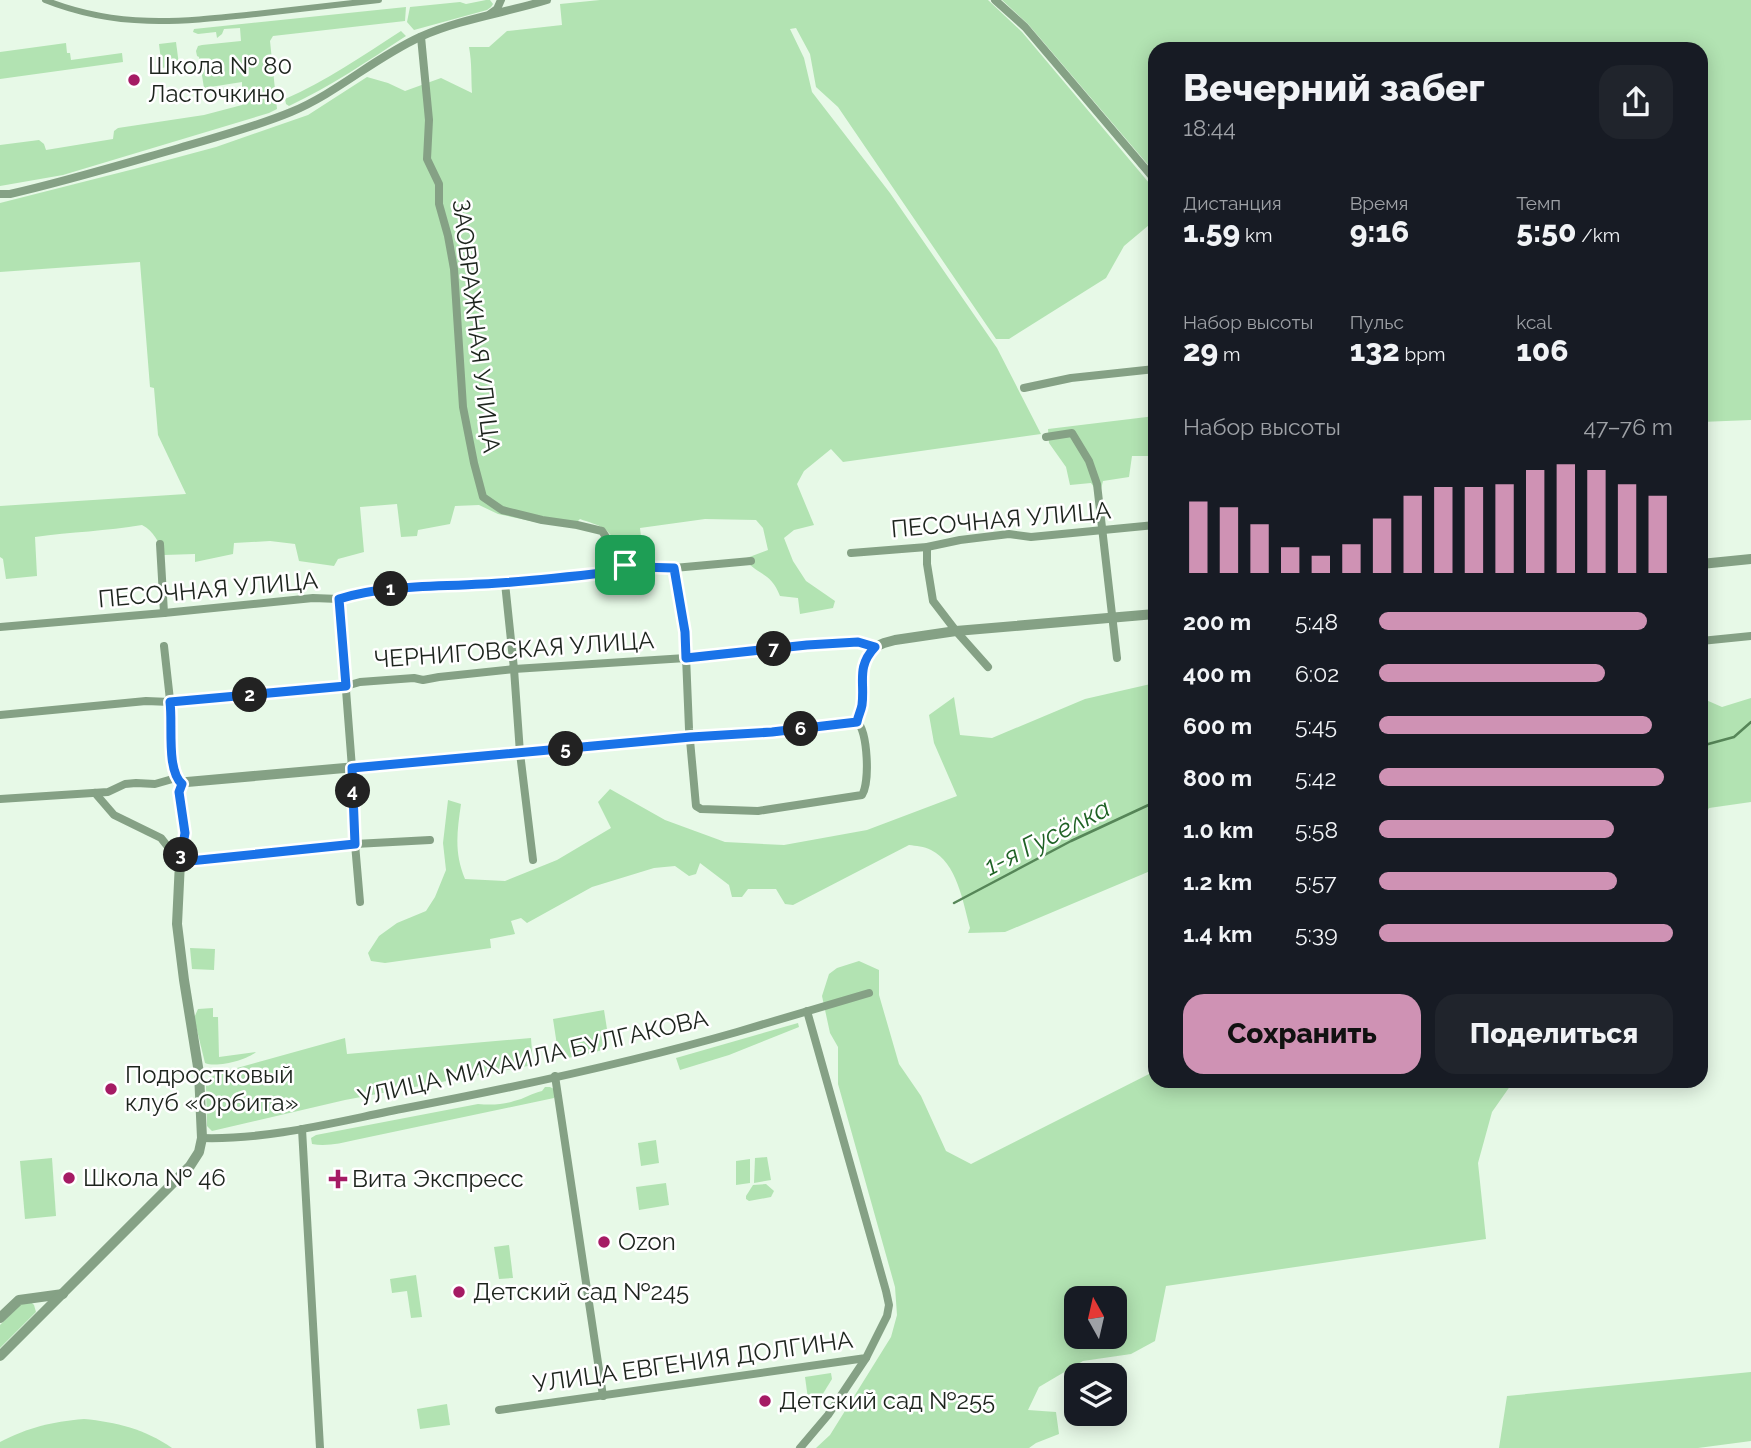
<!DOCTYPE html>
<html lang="ru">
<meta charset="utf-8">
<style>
:root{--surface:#171b24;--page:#20242c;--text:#f1f3f6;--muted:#9ea1a6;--accent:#cf92b4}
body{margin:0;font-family:Raleway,sans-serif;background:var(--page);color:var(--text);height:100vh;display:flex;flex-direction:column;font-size:26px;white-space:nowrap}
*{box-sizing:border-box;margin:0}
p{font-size:23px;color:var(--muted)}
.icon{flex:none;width:38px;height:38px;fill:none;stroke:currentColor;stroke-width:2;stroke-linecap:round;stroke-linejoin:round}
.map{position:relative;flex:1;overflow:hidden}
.sheet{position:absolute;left:1148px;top:42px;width:560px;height:1046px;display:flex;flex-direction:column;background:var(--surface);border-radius:21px;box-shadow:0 4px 18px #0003}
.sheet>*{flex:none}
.needle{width:46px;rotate:352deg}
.fabs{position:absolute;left:1064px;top:1286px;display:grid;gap:14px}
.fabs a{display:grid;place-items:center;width:63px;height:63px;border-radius:14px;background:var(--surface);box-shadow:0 4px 18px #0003;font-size:35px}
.pin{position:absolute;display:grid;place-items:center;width:60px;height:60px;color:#fff;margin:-30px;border-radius:14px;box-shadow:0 4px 10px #0006}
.km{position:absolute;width:35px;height:35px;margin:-18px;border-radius:50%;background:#222;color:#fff;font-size:19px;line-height:35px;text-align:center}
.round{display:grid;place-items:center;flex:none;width:74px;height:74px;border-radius:21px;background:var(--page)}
.summary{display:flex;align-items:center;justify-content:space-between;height:119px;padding:0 35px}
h1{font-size:38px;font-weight:800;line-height:52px}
.stats{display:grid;grid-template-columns:repeat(3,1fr);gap:10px;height:119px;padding:7px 35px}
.stats div{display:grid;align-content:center}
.stats b{font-size:30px;font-weight:800}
.stats small{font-size:19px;font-weight:400}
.stats p{font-size:19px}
.chart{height:196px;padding:14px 35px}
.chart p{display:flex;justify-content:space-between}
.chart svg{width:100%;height:126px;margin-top:7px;stroke:var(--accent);stroke-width:6}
.cta{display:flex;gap:14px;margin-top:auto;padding:14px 35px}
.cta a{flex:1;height:80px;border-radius:21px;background:var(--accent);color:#111;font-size:28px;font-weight:800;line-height:80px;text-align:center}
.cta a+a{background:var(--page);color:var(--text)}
ul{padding:0 35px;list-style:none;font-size:23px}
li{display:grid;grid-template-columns:112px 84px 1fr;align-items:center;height:52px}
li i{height:18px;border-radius:9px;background:var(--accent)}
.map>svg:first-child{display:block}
.green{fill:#b2e3b2;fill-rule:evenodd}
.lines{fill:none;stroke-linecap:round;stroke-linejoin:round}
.stream{stroke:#568658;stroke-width:2.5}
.pedestrian{stroke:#85a185;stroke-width:6}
.minor{stroke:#85a185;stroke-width:8}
.tertiary{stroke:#85a185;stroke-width:10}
.route-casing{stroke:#fff;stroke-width:14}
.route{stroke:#1a73e8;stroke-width:9}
.poi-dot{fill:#a51b64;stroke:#fff;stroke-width:2.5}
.labels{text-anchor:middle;stroke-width:5;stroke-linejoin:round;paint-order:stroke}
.poi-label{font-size:24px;fill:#1d241d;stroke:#fff;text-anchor:start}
.street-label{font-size:24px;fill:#1d241d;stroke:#fff}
.water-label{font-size:26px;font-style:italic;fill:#1f6225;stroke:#fff}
</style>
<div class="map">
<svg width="1751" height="1448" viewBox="0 0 1751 1448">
<rect width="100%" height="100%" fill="#e7f9e7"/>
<g class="green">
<path d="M486,0H490L493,4L491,7L487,10L414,30L407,22L410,7L460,2L466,4Z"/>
<path d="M600,0H988L1022,32L1155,190V220L1124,246L1106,278L1009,339H996L838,107L816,87L810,54L796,28L790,29L804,58L812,92L890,193L997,348L1041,434L843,462L831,449L804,471L797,484L814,525L794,530L784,538L793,561L806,581L835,601L833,608L800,614L798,598L780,596C771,572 759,576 744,559L768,550L763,528L756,520L705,519L640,528L644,563C612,559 624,548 607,531C601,525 588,522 580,519L572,527L540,523L498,514L479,505L455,506L450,524L418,530L417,536L401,537L397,504L360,507L364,552L338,559L334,566L299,561L295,544L270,541L234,543L233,554L195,562V554L164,555C159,543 154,531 142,525C107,531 71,532 35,537L37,576L6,579L3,559L0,557V506L186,494L158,435L154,388L150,387L140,262L0,272V203L134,169L216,147L308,115L367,77L388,83L405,91L441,78L472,93C471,77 472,63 469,47H489L507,31L562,25L560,4Z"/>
<path d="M1002,0H1751V420L1701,422V49H1155V173L1028,24Z"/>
<path d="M406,7L405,21L273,36L270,41L277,109L269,113L63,175L0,186V145L39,140L44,144L46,150L113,139L114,131L118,128L204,115L242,105V82L204,88L199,57L197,56L196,51L198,46L202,45L241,41L240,28L224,29L222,34L217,38L216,32L198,34L193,32L194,29Z"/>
<path d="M401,31L406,36C368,61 331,86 289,106L286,104L285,99C326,81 364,55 401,31Z"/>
<path d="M176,42L179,65L162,68L159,44Z"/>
<path d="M66,43L67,53H70L71,60L122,53L123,62L0,79V52Z"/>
<path d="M1155,416V449H1150L1152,456H1132L1129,477L1103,481L1101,489L1096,490L1091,483L1070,485L1066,467L1049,443L1048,429Z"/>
<path d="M1155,683V869L1005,932L968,933L970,928C963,902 957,863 931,850C924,846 916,846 909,845L793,905L785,904L776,889H748L742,897H732L729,885L700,863L696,874L689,876L675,866L654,868L592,887L527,923L521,918L511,921L515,934L490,939L491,948L385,963L371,961L368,953L379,936L397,923L426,911L435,897L446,870L443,843L448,800L461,804C457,832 454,853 465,879L505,881L557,860L611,828L598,802L610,789L665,820L725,842L784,845L867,830L957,796L934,743L929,715L954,697L960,735L992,738L1085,699Z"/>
<path d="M1751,698V802L1709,808L1701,823V700H1706L1722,707Z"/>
<path d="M190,948L215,949L214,970L192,969Z"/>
<path d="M859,961L879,970V995L899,1064L921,1096L946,1151L971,1164L1155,1071V1082H1513L1492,1112L1478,1163L1486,1239L1166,1286L1155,1341L1131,1354L1083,1361L1039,1387L1028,1410L1056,1412L1059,1434L1036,1443L1029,1448H816L830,1435L891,1337L897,1315L895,1287L838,1084V1047L830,1033L822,996L829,974L837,968ZM1076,1298H1115V1337H1076Z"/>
<path d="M213,1008V1017H218L219,1057L256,1052C247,1060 216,1068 205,1063L194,1018L198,1009Z"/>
<path d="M604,1010L609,1042L603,1050L568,1058L558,1052L553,1019Z"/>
<path d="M798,1023L799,1027L729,1055L680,1070L676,1058Z"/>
<path d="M345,1038L347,1054L531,1038L533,1065L345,1100L212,1131L207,1126L206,1086L208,1079L219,1073Z"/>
<path d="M545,1087H550L554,1089L555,1095L554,1098L355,1140C341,1143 326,1147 312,1144L311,1138L316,1135L478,1104C490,1105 502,1105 514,1101C524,1099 532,1093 542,1091Z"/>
<path d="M656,1140L659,1163L641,1166L638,1143Z"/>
<path d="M767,1157L771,1180L754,1183L755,1158Z"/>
<path d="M52,1158L56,1216L25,1219L20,1161Z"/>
<path d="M750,1159V1183L736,1185V1161Z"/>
<path d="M666,1183L669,1205L639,1210L636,1187Z"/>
<path d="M766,1184L774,1191L771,1197L749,1201L746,1199V1196L753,1185Z"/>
<path d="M509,1245L513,1278L499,1279L494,1247Z"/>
<path d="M416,1275L422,1317L411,1318L407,1291L392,1293L390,1279Z"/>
<path d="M23,1302H31L34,1305L36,1312L0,1348V1325Z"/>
<path d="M1751,1372V1441L1698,1448H1499L1507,1396Z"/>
<path d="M831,1373L832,1379L816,1405L809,1406L805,1377Z"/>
<path d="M447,1404L450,1425L420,1429L417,1409Z"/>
<path d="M84,1419C116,1422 145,1429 172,1448H0V1442C30,1427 50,1422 84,1419Z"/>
</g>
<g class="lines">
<g class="stream">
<path d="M1701,746L1734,737L1751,722"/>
<path d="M954,903L1071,841L1155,802"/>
</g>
<path class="pedestrian" d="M45,0C118,29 180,22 256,14C297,9 338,5 379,0"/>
<g class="minor">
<path d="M995,0L1025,27L1155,180"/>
<path d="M490,14L497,9L501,0"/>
<path d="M421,37L429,120L427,159L439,184V204L448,236L454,269L463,407L474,463L483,497L502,510L542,520L577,525L602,531L625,565"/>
<path d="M0,194H10C67,181 123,164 179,148C216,137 255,127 291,112C337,93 374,58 420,37C460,19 505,13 547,0"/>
<path d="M1024,388L1071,378L1155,369"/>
<path d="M1046,437L1072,433L1089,461L1097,484L1117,658"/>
<path d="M160,544L164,613"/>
<path d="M927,547V564L933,601L956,631L988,667"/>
<path d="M851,553L927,547L960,540L1009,534L1031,537L1155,525"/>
<path d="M674,568L677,575L685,632L689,729L696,806L701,809L758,811L862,795C870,782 868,733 857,721"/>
<path d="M505,583L514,669L520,753L533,860"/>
<path d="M339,599L352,768L355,844L360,902"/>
<path d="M0,627L164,613L313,598L339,599L357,593L383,589L505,583L611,572L621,569L625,565L674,568L751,561"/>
<path d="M1701,641L1751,636"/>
<path d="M164,646L172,718L173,769L176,778L179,782"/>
<path d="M0,715L146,701L170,702L346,686L360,682L414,678L423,680L439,677L514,669L686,658L807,645L858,642L875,647"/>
<path d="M95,793L114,815L161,838L180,862L355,844L430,840"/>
<path d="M0,799L108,792L125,784L136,783L155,784L176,778"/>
<path d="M555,1076L603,1396"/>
<path d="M302,1129L320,1448"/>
<path d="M202,1138C270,1140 339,1121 406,1108C516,1087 629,1063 737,1032C781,1019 825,1006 869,993"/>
<path d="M499,1410L866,1358L887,1316L889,1305L886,1291L807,1011"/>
<path d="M800,1448L828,1415L866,1358"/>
</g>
<g class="tertiary">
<path d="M1701,564L1751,559"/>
<path d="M0,1318L19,1300L63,1294"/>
<path d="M0,1356L190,1166L199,1152L202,1138L199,1073L184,980L177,924L180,862L185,833L179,792L182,784L187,782L684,738L773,732L857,721L862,706V670L870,652L875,647L884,643L895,640L956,631L1155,614"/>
</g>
</g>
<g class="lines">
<g class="route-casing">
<path id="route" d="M625,565L640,567L674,568L685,632L686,658L807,645L858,642L875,647C856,667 865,682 862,705C861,711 858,716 857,722L772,732L691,737L352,768L355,844L180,862L185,833L179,792L182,784C166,770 173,724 170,702L346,686L339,599C384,585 435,587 482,584C525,582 568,577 611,572L621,569Z"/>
</g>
<use href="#route" class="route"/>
</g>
<g class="poi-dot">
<circle cx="134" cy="80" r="7"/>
<circle cx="111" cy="1089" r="7"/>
<circle cx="69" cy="1178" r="7"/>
<path d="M334.5 1168.5h7v7h7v7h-7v7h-7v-7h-7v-7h7z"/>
<circle cx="604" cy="1242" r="7"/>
<circle cx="459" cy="1292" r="7"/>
<circle cx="765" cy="1401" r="7"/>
</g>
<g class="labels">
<g class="poi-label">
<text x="148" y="74">Школа № 80<tspan x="148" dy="28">Ласточкино</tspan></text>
<text x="125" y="1083">Подростковый<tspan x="125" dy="28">клуб «Орбита»</tspan></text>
<text x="83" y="1186">Школа № 46</text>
<text x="352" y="1187">Вита Экспресс</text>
<text x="618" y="1250">Ozon</text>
<text x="473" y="1300">Детский сад №245</text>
<text x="779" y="1409">Детский сад №255</text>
</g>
<g class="street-label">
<text transform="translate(476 326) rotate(83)" y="8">ЗАОВРАЖНАЯ УЛИЦА</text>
<text transform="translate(1001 520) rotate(-5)" y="8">ПЕСОЧНАЯ УЛИЦА</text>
<text transform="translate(208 590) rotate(-5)" y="8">ПЕСОЧНАЯ УЛИЦА</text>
<text transform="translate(514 650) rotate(-4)" y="8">ЧЕРНИГОВСКАЯ УЛИЦА</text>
<text transform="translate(533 1058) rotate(-13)" y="8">УЛИЦА МИХАИЛА БУЛГАКОВА</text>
<text transform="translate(693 1362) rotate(-8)" y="8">УЛИЦА ЕВГЕНИЯ ДОЛГИНА</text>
</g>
<g class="water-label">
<text transform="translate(1047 837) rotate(-27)" y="9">1-я Гусёлка</text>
</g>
</g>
</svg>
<div class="fabs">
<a><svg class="needle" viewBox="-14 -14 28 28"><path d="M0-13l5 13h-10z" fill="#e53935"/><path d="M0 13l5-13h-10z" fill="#9ea1a6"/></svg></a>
<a><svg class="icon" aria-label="layers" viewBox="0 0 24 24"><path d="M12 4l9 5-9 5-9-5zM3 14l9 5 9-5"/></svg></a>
</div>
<div class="pin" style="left:625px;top:565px;background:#1e9e55"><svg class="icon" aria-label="arrive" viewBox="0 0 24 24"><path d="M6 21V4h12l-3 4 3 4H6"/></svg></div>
<b class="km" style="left:391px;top:589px">1</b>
<b class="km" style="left:250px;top:695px">2</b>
<b class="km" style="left:181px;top:855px">3</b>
<b class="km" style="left:353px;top:791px">4</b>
<b class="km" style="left:566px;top:749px">5</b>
<b class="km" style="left:801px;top:729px">6</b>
<b class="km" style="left:774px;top:649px">7</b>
<section class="sheet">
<div class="summary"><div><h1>Вечерний забег</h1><p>18:44</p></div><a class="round"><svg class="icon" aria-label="share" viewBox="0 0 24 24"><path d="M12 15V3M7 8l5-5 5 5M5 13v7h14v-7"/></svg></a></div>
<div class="stats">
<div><p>Дистанция</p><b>1.59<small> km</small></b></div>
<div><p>Время</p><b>9:16</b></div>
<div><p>Темп</p><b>5:50<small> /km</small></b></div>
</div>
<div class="stats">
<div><p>Набор высоты</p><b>29<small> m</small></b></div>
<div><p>Пульс</p><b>132<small> bpm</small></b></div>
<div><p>kcal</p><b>106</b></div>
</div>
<div class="chart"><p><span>Набор высоты</span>47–76 m</p>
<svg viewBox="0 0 160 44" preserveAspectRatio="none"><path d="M5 44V19M15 44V21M25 44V27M35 44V35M45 44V38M55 44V34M65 44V25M75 44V17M85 44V14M95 44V14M105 44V13M115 44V8M125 44V6M135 44V8M145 44V13M155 44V17"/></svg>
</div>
<ul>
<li><b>200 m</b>5:48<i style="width:91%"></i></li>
<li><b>400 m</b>6:02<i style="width:77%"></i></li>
<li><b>600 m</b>5:45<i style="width:93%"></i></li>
<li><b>800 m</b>5:42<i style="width:97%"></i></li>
<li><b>1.0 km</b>5:58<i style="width:80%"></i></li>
<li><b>1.2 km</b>5:57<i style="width:81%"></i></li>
<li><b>1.4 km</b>5:39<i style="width:100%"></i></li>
</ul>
<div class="cta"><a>Сохранить</a><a>Поделиться</a></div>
</section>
</div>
